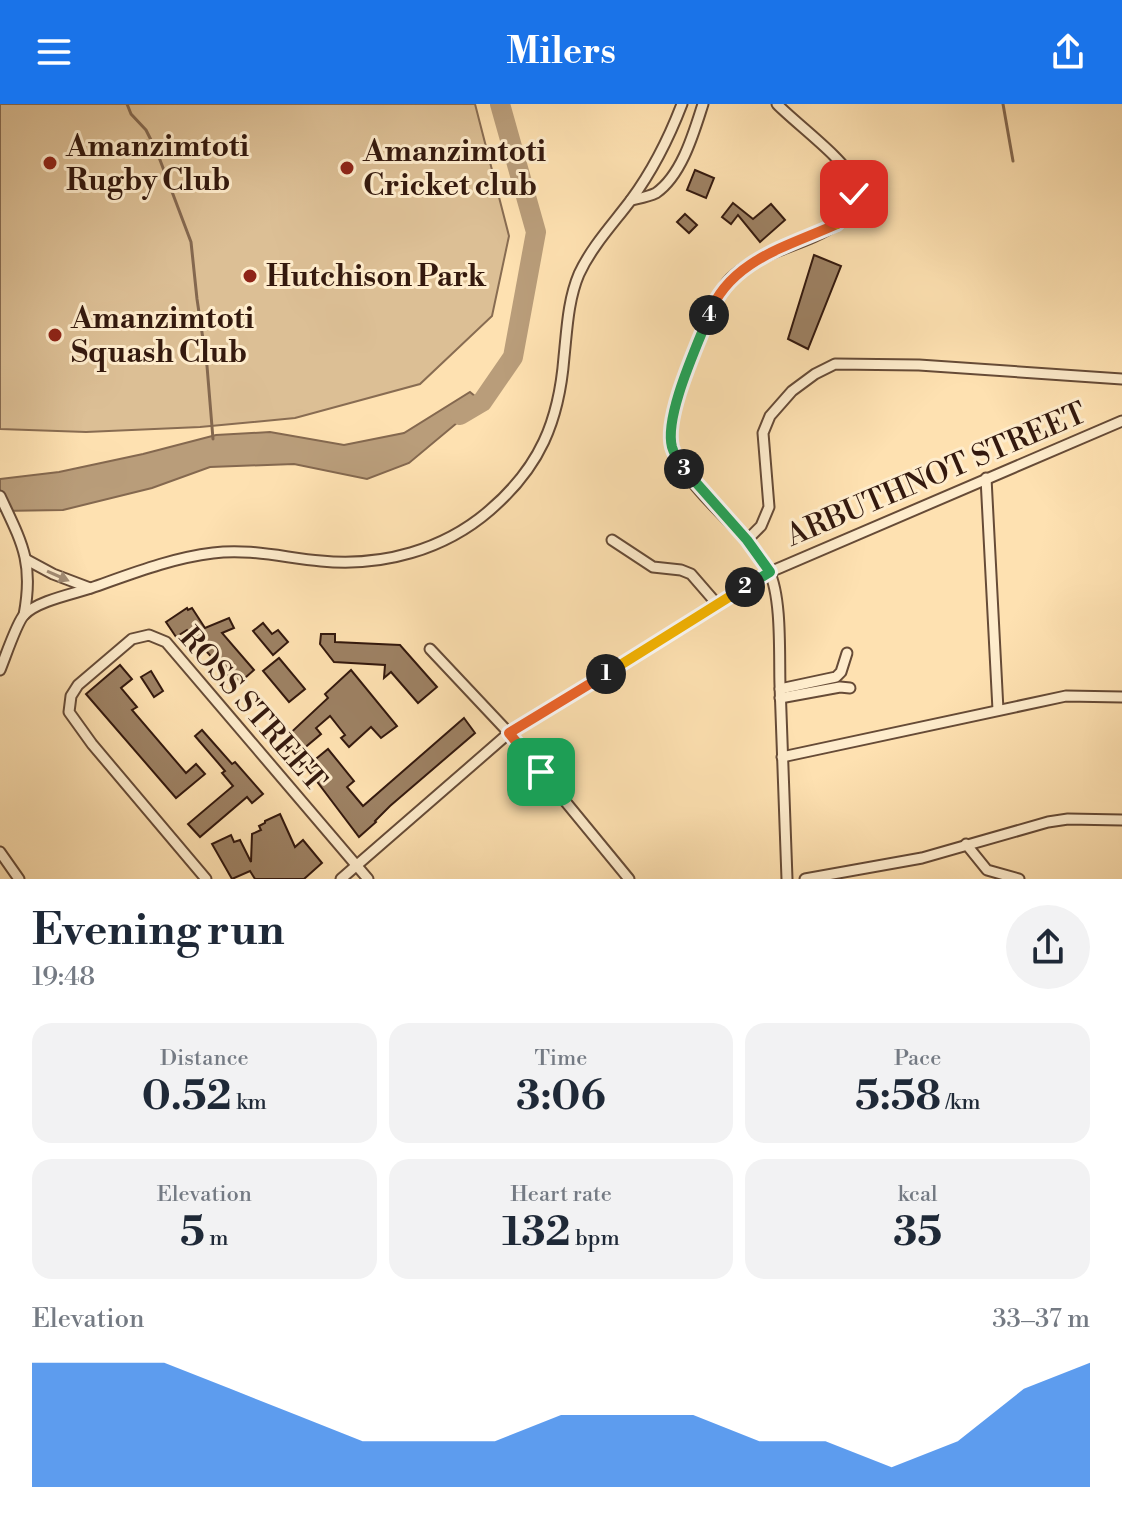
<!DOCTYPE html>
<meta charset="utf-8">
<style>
:root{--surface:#fff;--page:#f2f2f3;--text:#1f2937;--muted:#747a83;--accent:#1a73e8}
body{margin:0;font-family:"Libre Bodoni",serif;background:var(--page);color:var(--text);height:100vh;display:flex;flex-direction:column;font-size:30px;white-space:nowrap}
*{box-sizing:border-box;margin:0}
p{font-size:26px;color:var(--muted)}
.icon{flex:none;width:44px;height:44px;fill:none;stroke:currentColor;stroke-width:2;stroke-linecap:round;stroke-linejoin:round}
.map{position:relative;height:775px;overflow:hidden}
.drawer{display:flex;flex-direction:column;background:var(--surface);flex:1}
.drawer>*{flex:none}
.pin{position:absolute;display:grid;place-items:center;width:68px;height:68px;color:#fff;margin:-34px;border-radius:16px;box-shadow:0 4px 12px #0006}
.km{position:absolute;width:40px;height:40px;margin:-20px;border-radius:50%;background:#222;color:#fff;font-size:22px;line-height:40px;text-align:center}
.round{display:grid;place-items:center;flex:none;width:84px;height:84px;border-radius:42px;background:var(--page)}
.summary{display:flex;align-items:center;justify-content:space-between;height:136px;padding:0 32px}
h1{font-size:44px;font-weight:700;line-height:60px}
.metrics{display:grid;grid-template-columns:repeat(3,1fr);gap:12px;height:136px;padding:8px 32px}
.metrics div{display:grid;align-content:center;border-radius:20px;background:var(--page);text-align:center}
.metrics b{font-size:40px;font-weight:700}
.metrics small{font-size:22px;font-weight:400}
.metrics p{font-size:22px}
.chart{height:224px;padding:16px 32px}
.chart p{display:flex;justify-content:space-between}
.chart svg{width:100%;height:144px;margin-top:8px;fill:var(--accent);opacity:.7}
header{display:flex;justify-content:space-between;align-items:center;height:104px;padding:0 32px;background:var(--accent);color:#fff;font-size:36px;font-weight:700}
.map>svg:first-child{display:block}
.green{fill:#dcbf95;stroke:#886c52;stroke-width:2}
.water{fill:#b99d7a;stroke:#84684f;stroke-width:2}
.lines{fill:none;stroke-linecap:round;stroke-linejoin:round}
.stream{stroke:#84684f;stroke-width:3}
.river{stroke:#b99d7a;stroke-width:20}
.building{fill:#9d8163;stroke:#34190e;stroke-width:2}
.street-casing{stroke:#664b37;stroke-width:13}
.street{stroke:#feeccc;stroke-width:9}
.oneway{fill:#a38d76}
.split-1-casing{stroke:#fff;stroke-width:16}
.split-2-casing{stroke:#fff;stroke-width:16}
.split-3-casing{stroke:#fff;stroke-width:16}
.split-4-casing{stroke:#fff;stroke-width:16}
.split-5-casing{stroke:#fff;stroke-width:16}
.split-6-casing{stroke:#fff;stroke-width:16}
.split-1{stroke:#f0652b;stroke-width:10}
.split-2{stroke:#f5b400;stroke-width:10}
.split-3{stroke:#22a559;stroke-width:10}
.split-4{stroke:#22a559;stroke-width:10}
.split-5{stroke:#f0652b;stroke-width:10}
.split-6{stroke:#f5b400;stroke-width:10}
.poi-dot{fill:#8f2418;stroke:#feeccc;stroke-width:3}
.labels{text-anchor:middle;stroke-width:6;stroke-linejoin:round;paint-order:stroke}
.poi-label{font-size:30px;font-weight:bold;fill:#34190e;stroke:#feeccc;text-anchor:start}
.street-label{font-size:30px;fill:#34190e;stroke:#feeccc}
</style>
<header><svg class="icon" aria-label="menu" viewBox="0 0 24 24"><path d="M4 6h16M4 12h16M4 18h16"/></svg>Milers<svg class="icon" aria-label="share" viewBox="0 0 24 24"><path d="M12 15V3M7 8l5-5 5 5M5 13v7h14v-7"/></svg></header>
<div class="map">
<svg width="1122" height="775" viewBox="0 0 1122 775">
<rect width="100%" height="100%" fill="#fee1b1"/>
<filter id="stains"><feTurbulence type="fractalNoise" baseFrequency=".0025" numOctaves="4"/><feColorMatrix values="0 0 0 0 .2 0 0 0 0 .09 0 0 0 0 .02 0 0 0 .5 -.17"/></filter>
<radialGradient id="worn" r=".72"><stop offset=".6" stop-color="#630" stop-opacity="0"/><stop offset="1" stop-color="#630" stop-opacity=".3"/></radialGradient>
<path class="green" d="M0,0H475L509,132L492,212L420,280L295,314L200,323L86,328L0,325Z"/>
<path class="water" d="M470,288L482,298L409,359L367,375L294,360L210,363L152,384L63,406L0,407V375L59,368L143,350L216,331L270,328L344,341L404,329Z"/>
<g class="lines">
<g class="stream">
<path d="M127,0L131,10L146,26L157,48L191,138L197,195L207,262L213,335"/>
<path d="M1003,0L1013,57"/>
</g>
<path class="river" d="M460,311L482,298L513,253L536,128L500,0"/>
</g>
<g class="building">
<path d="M695,66L714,74L706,94L687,86Z"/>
<path d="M733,99L753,115L771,100L785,116L760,138L738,111L731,120L722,113Z"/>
<path d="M685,110L697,121L689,129L677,118Z"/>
<path d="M814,151L841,162L808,245L788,235Z"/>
<path d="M187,504L188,506L192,504L205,524L229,514L234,524L222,529L254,566L237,581L187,526L176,533L166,518Z"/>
<path d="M263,519L272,530L278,526L288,538L273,551L253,527Z"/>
<path d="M321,530H335V538L400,541L437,583L418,599L391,568L384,574L385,561L334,558L320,540Z"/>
<path d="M279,554L305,585L289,598L263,567Z"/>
<path d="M120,561L132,575L121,584L137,603L132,606L186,669L196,660L205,670L176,694L86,590Z"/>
<path d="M351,566L397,622L381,634L371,623L349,643L341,634L345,631L330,612L316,624L321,630L296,651L284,635L328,594L325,590Z"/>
<path d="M151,567L163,587L154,593L141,573Z"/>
<path d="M464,614L475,629L390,702L375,717L376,718L359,733L306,663L328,645L354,677L347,683L363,702Z"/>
<path d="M202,626L232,660L235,658L263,690L252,699L247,693L200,733L188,720L233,682L222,669L225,667L195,632Z"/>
<path d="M280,710L295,743L303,736L322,759L304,775H255L250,767L232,775L212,740L231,731L234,738L240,736L251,758L252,730L261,726L259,722L265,719V717Z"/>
</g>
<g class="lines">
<g class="street-casing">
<g id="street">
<path d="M777,0C794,18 847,57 853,77C858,92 850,111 837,120C804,143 760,146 730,175C712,193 674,293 671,320C664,376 746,420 769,467C782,494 779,551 780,581C782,646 785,710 787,775"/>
<path d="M631,96C640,94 648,93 656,89C682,71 694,28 703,0"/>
<path d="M986,374L998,606"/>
<path d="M0,392C22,439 34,458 24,511"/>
<path d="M612,436L653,463L681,466L691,470L717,500"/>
<path d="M747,436L761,422L769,403L763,329L770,312L792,287L815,270L835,260L919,261L1122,275"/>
<path d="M27,456L53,470L90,484"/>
<path d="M430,545L509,629L629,775"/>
<path d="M0,566C5,554 17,518 24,511C37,497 73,490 91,484C131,470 171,454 213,449C249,444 286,454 321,457C382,463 444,446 490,406C540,363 559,317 564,253C567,225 568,196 579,170C592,142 613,120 631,96C653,66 669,34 682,0"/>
<path d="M780,585L836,573L841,568L847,549"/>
<path d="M780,594L840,583L850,584"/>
<path d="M782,653L1066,592L1122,593"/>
<path d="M966,740L987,766L1019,775"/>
<path d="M0,748L19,775"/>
<path d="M206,775L92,640L69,608L71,592L78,581L132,535L149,531L166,538L368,775"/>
<path d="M341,775L509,629L770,468L1122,317"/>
<path d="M805,775L922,754L1048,718L1068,715L1122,716"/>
</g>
</g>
<use href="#street" class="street"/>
</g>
<defs><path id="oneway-solid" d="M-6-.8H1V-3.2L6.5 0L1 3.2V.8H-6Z" transform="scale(2)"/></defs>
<use class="oneway" href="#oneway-solid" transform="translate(58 472) rotate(24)"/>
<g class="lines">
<g class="split-1-casing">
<path id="split-1" d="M541,668L509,629L606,570"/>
</g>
<g class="split-2-casing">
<path id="split-2" d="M606,570L745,483"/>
</g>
<g class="split-3-casing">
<path id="split-3" d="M684,365L747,436L770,468L745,483"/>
</g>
<g class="split-4-casing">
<path id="split-4" d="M684,365C679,358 674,350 672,343C664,312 697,242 709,211"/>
</g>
<g class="split-5-casing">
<path id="split-5" d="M709,211C729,156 789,142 837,120"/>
</g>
<g class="split-6-casing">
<path id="split-6" d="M837,120L851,103L854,90"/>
</g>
<use href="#split-1" class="split-1"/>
<use href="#split-2" class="split-2"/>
<use href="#split-3" class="split-3"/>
<use href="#split-4" class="split-4"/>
<use href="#split-5" class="split-5"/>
<use href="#split-6" class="split-6"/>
</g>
<g class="poi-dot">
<circle cx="50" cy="59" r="8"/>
<circle cx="347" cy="64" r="8"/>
<circle cx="250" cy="172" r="8"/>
<circle cx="55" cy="231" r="8"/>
</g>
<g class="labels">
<g class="poi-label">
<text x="66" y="52">Amanzimtoti<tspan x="66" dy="34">Rugby Club</tspan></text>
<text x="363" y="57">Amanzimtoti<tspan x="363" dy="34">Cricket club</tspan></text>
<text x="266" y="182">Hutchison Park</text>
<text x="71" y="224">Amanzimtoti<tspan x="71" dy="34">Squash Club</tspan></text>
</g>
<g class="street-label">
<text transform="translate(936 370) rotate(-23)" y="10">ARBUTHNOT STREET</text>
<text transform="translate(253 605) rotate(49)" y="10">ROSS STREET</text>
</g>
</g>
<rect width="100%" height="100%" filter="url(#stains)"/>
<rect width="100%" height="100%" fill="url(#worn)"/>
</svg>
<div class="pin" style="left:541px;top:668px;background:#1e9e55"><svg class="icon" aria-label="arrive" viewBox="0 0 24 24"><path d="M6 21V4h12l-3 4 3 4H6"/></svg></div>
<div class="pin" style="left:854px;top:90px;background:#d93025"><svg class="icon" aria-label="check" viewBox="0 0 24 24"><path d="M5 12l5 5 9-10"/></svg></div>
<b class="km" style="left:606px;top:570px">1</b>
<b class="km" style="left:745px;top:483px">2</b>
<b class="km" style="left:684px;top:365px">3</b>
<b class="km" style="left:709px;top:211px">4</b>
</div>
<section class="drawer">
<div class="summary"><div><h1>Evening run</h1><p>19:48</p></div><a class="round"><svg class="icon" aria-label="share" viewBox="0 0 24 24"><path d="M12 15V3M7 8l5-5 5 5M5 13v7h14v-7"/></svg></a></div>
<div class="metrics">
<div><p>Distance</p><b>0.52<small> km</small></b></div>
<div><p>Time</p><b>3:06</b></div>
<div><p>Pace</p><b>5:58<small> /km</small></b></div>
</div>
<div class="metrics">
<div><p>Elevation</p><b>5<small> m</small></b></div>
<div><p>Heart rate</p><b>132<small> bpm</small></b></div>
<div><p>kcal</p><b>35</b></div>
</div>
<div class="chart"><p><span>Elevation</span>33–37 m</p>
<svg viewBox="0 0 160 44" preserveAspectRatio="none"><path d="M0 44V6L10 6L20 6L30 14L40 22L50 30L60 30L70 30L80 22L90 22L100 22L110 30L120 30L130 38L140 30L150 14L160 6V44z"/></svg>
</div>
</section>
